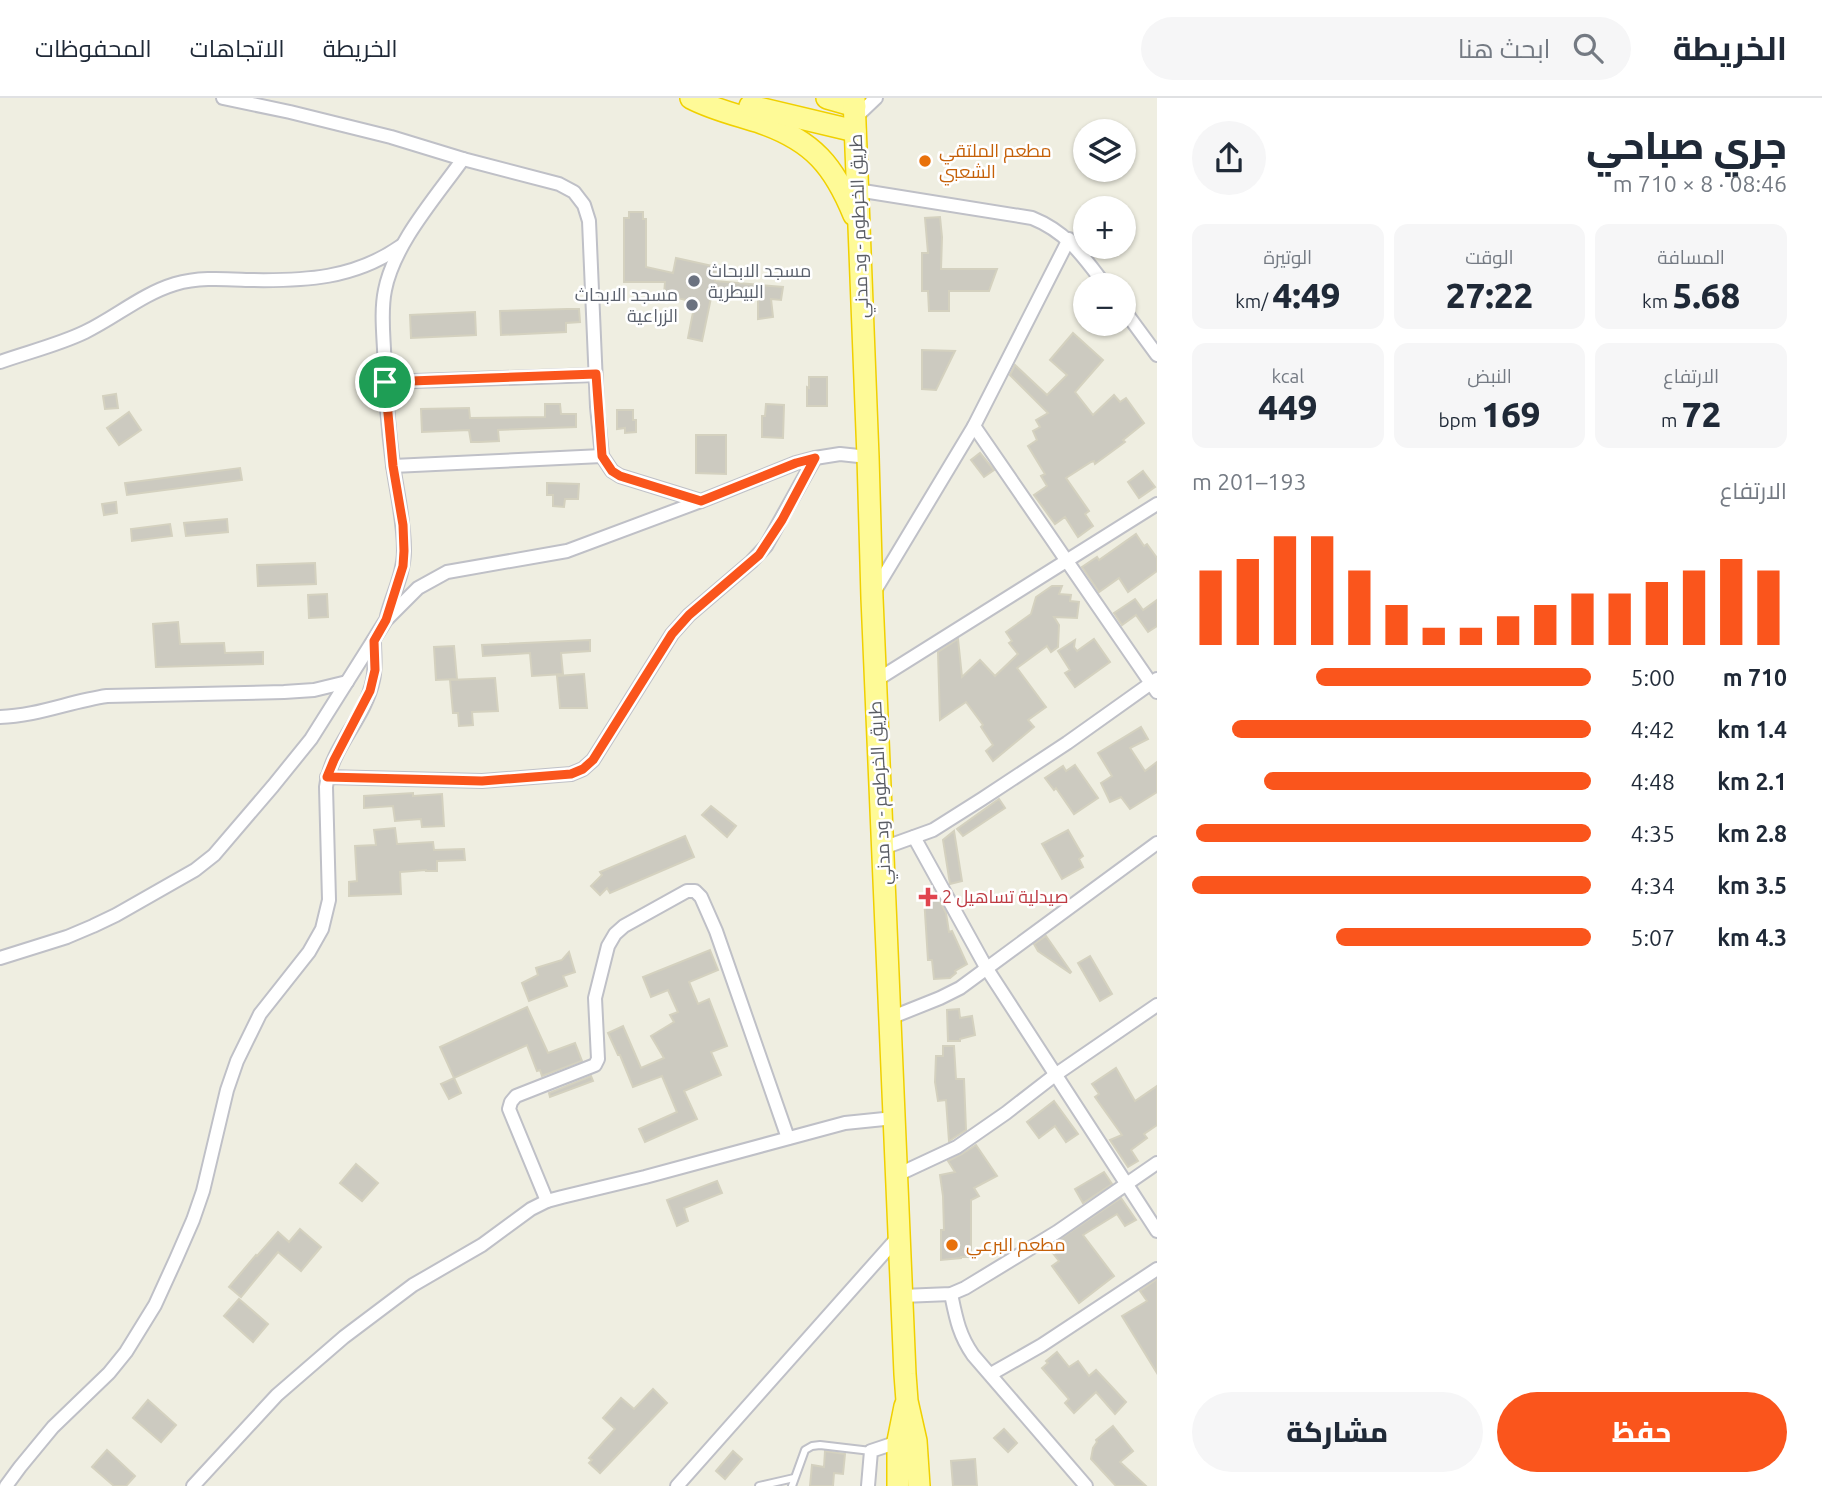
<!DOCTYPE html>
<html lang="ar">
<meta charset="utf-8">
<style>
:root{--surface:#fff;--page:#f6f6f7;--text:#1f2937;--muted:#747a83;--line:#e0e1e3;--accent:#fa551c}
body{margin:0;font-family:Ubuntu,Cairo,sans-serif;background:var(--page);color:var(--text);direction:rtl;height:100vh;display:flex;flex-direction:column;font-size:26px;white-space:nowrap}
*{box-sizing:border-box;margin:0}
p{font-size:23px;color:var(--muted)}
.icon{flex:none;width:38px;height:38px;fill:none;stroke:currentColor;stroke-width:2;stroke-linecap:round;stroke-linejoin:round}
.map{position:relative;flex:1;overflow:hidden;direction:ltr}
.sheet{display:flex;flex-direction:column;background:var(--surface);width:665px}
.sheet>*{flex:none}
.buttons{position:absolute;left:1073px;top:21px;display:grid;gap:14px}
.buttons a{display:grid;place-items:center;width:63px;height:63px;border-radius:50%;background:var(--surface);box-shadow:0 2px 5px #0004;font-size:35px}
.pin{position:absolute;display:grid;place-items:center;width:60px;height:60px;color:#fff;margin:-30px;border:4px solid #fff;border-radius:50%;box-shadow:0 2px 7px #0007}
.round{display:grid;place-items:center;flex:none;width:74px;height:74px;border-radius:37px;background:var(--page)}
.head{display:flex;align-items:center;justify-content:space-between;height:119px;padding:0 35px}
h1{font-size:38px;font-weight:800;line-height:52px}
.metrics{display:grid;grid-template-columns:repeat(3,1fr);gap:10px;height:119px;padding:7px 35px}
.metrics div{display:grid;align-content:center;border-radius:14px;background:var(--page);text-align:center}
.metrics b{font-size:35px;font-weight:800}
.metrics small{font-size:19px;font-weight:400}
.metrics p{font-size:19px}
.chart{height:196px;padding:14px 35px}
.chart p{display:flex;justify-content:space-between}
.chart svg{width:100%;height:126px;margin-top:7px;stroke:var(--accent);stroke-width:6}
.button{display:flex;gap:14px;margin-top:auto;padding:14px 35px}
.button a{flex:1;height:80px;border-radius:42px;background:var(--accent);color:#fff;font-size:28px;font-weight:800;line-height:80px;text-align:center}
.button a+a{background:var(--page);color:var(--text)}
ul{padding:0 35px;list-style:none;font-size:23px}
li{display:grid;grid-template-columns:112px 84px 1fr;align-items:center;height:52px}
li i{height:18px;border-radius:9px;background:var(--accent)}
header{display:flex;align-items:center;gap:42px;box-sizing:border-box;height:98px;padding:0 35px;background:var(--surface);border-bottom:2px solid var(--line)}
header strong{font-size:33px}
nav{display:flex;gap:38px;margin-inline-start:auto;font-size:24px}
.search{width:490px;height:63px;background:var(--page);display:flex;align-items:center;gap:18px;box-sizing:border-box;padding:0 24px;border-radius:38px;color:var(--muted);font-size:26px}
main{display:flex;flex:1;min-height:0}
.map>svg:first-child{display:block}
.building{fill:#cccac0;stroke:#d4d1bf;stroke-width:2}
.lines{fill:none;stroke-linecap:round;stroke-linejoin:round}
.service-casing{stroke:#bfc0c7;stroke-width:10}
.minor-casing{stroke:#bfc0c7;stroke-width:16}
.trunk-casing{stroke:#f0d000;stroke-width:24}
.service{stroke:#fff;stroke-width:6}
.minor{stroke:#fff;stroke-width:12}
.trunk{stroke:#fefa97;stroke-width:21}
.route-casing{stroke:#fff;stroke-width:14}
.route{stroke:#fa551c;stroke-width:9}
.food-dot{fill:#e8710a;stroke:#fff;stroke-width:2.5}
.worship-dot{fill:#6b7280;stroke:#fff;stroke-width:2.5}
.health-dot{fill:#e0444e;stroke:#fff;stroke-width:2.5}
.labels{text-anchor:middle;stroke-width:5;stroke-linejoin:round;paint-order:stroke}
.food-label{font-size:18px;fill:#c56008;stroke:#fff;text-anchor:start}
.street-label{font-size:18px;fill:#5a5d64;stroke:#fff}
.worship-label{font-size:18px;fill:#5b616d;stroke:#fff;text-anchor:start}
.health-label{font-size:18px;fill:#be3a42;stroke:#fff;text-anchor:start}
</style>
<header>
<strong>الخريطة</strong>
<div class="search"><svg class="icon" aria-label="search" viewBox="0 0 24 24"><circle cx="10" cy="10" r="6"/><path d="M15 15l6 6"/></svg>ابحث هنا</div>
<nav><a>الخريطة</a><a>الاتجاهات</a><a>المحفوظات</a></nav>
</header>
<main>
<section class="sheet">
<div class="head"><div><h1>جري صباحي</h1><p>08:46 · 8 × 710 m</p></div><a class="round"><svg class="icon" aria-label="share" viewBox="0 0 24 24"><path d="M12 15V3M7 8l5-5 5 5M5 13v7h14v-7"/></svg></a></div>
<div class="metrics">
<div><p>المسافة</p><b>5.68<small> km</small></b></div>
<div><p>الوقت</p><b>27:22</b></div>
<div><p>الوتيرة</p><b>4:49<small> /km</small></b></div>
</div>
<div class="metrics">
<div><p>الارتفاع</p><b>72<small> m</small></b></div>
<div><p>النبض</p><b>169<small> bpm</small></b></div>
<div><p>kcal</p><b>449</b></div>
</div>
<div class="chart"><p><span>الارتفاع</span>193–201 m</p>
<svg viewBox="0 0 160 44" preserveAspectRatio="none"><path d="M5 44V18M15 44V14M25 44V6M35 44V6M45 44V18M55 44V30M65 44V38M75 44V38M85 44V34M95 44V30M105 44V26M115 44V26M125 44V22M135 44V18M145 44V14M155 44V18"/></svg>
</div>
<ul>
<li><b>710 m</b>5:00<i style="width:69%"></i></li>
<li><b>1.4 km</b>4:42<i style="width:90%"></i></li>
<li><b>2.1 km</b>4:48<i style="width:82%"></i></li>
<li><b>2.8 km</b>4:35<i style="width:99%"></i></li>
<li><b>3.5 km</b>4:34<i style="width:100%"></i></li>
<li><b>4.3 km</b>5:07<i style="width:64%"></i></li>
</ul>
<div class="button"><a>حفظ</a><a>مشاركة</a></div>
</section>
<div class="map">
<svg width="1157" height="1388" viewBox="0 0 1157 1388">
<rect width="100%" height="100%" fill="#efeee1"/>
<g class="building">
<path d="M629,114H643V121H646V169L673,175L676,160L717,169L715,183L783,189L781,202L771,201L773,219L758,221V200L712,195L702,243L688,240L695,204L664,197L665,184H624V120H629Z"/>
<path d="M940,119L942,139L941,171H997L989,193H949V213H929L928,193H922V155H928L925,120Z"/>
<path d="M567,211H579L580,224L566,225V234L501,237L500,213Z"/>
<path d="M475,214L476,237L411,240L410,217Z"/>
<path d="M1073,235L1103,262L1075,294L1093,317L1114,297L1120,304L1126,300L1144,325L1123,342L1125,344L1095,366L1094,363L1091,364L1066,380L1089,413L1085,416L1093,428L1078,439L1065,419L1055,426L1034,397L1047,388L1041,378L1045,376L1028,348L1037,342L1033,333L1040,329L1036,322L1048,315L1010,277L1015,267L1047,297L1067,277L1050,262Z"/>
<path d="M922,252L955,253L936,292L922,291Z"/>
<path d="M809,279H827V308H807V289L809,290Z"/>
<path d="M116,296L118,310L105,311L103,298Z"/>
<path d="M545,306H560L561,316H576V329L498,332L499,343L479,344H471L469,332L422,334L421,311L469,310L470,320L545,319Z"/>
<path d="M766,306L784,307L783,340L762,339V318H765Z"/>
<path d="M617,312H633V322H636V334L625,335V330L617,331Z"/>
<path d="M129,314L141,332L119,347L107,330Z"/>
<path d="M696,337H726V376L696,375Z"/>
<path d="M980,355L994,372L984,379L971,362Z"/>
<path d="M240,370L242,382L127,397L125,385Z"/>
<path d="M1143,373L1155,389L1139,400L1128,384Z"/>
<path d="M547,385L579,386L578,401H565L564,409L553,408V397H547Z"/>
<path d="M116,404L117,415L104,417L102,406Z"/>
<path d="M227,421L228,434L186,438L184,425Z"/>
<path d="M170,426L172,438L132,443L131,431Z"/>
<path d="M1136,436L1144,448L1147,446L1157,460V473L1128,494L1119,480L1099,494L1082,469L1097,459L1099,462Z"/>
<path d="M315,465L316,486L258,488L257,467Z"/>
<path d="M1052,488H1062L1059,496L1071,497L1070,503L1079,504L1077,520L1054,519L1059,527L1058,549L1051,554L1047,548L1017,570L1046,609L1028,622L1034,629L993,663L986,653L993,647L981,629L983,627L966,604L940,622L938,554L958,541L962,579L980,562L995,578L1018,556L1009,545L1012,543L1006,534L1031,516L1036,499Z"/>
<path d="M327,496L328,519L309,520L308,497Z"/>
<path d="M1135,501L1143,512L1157,502V528L1148,534L1136,517L1122,527L1114,515Z"/>
<path d="M178,524L180,546L224,545L225,555L263,554V566L156,569L153,526Z"/>
<path d="M1094,541L1110,564L1075,589L1065,575L1070,572L1058,553L1075,542L1074,549L1077,553Z"/>
<path d="M590,542V553L561,555L563,576L532,578L530,555L483,558L482,547Z"/>
<path d="M454,548L457,581L436,582L434,549Z"/>
<path d="M584,576L587,610H560L557,578Z"/>
<path d="M495,580L498,613L472,614L473,627L459,628L458,615H453L450,582Z"/>
<path d="M1141,629L1148,641L1130,650L1145,673L1157,664V694L1130,711L1121,699L1110,704L1101,685L1112,678L1098,655Z"/>
<path d="M1075,667L1098,700L1074,716L1056,690L1054,692L1045,680L1063,668L1066,673Z"/>
<path d="M413,695V698L442,696L444,728L422,729L421,721L395,723L393,708L364,710V698Z"/>
<path d="M999,701L1005,710L963,738L957,731Z"/>
<path d="M711,708L736,728L727,739L702,717Z"/>
<path d="M395,730L397,746L433,744L434,752L464,751L465,762L437,763V773H426V772L400,774L401,796L349,798V784L357,783L355,748L376,747L374,732Z"/>
<path d="M1068,732L1083,758L1079,761L1083,769L1062,781L1042,746Z"/>
<path d="M954,733L962,783L950,786L943,742Z"/>
<path d="M685,738L694,759L610,795L607,790L600,797L591,788L602,777L600,774Z"/>
<path d="M937,798L946,815L949,834L952,833L967,866L955,873L956,875L950,880L934,881L932,862H928L924,799Z"/>
<path d="M1046,838L1071,874L1070,875L1038,853L1034,846Z"/>
<path d="M710,852L718,872L689,884L698,906L709,901L727,948L711,954L721,977L684,993L697,1021L645,1044L639,1031L677,1014L662,978L633,989L620,957H618L608,935L623,928L641,970L664,960L651,938L674,924L670,917L678,914L668,892L651,899L643,879Z"/>
<path d="M569,854L575,874L563,878L567,888L529,903L522,885L538,877L536,870L562,862Z"/>
<path d="M1090,858L1112,896L1100,903L1078,865Z"/>
<path d="M527,909L548,955L575,945L582,963L542,978L540,972L537,973L527,947L454,980L440,949Z"/>
<path d="M959,911L960,920L972,918L975,937L960,941V943H948L947,912Z"/>
<path d="M943,948H954L956,981H964L966,1032L949,1043L946,1002L938,1003L935,984L936,958H943Z"/>
<path d="M1116,970L1135,1003L1157,988V1027L1144,1036L1147,1040L1131,1052L1138,1063L1128,1069L1110,1042L1122,1037L1095,999L1099,996L1092,986Z"/>
<path d="M591,978L593,983L550,999L549,995Z"/>
<path d="M454,980L461,995L449,1001L441,986Z"/>
<path d="M1054,1003L1078,1036L1066,1044L1055,1028L1039,1040L1027,1024Z"/>
<path d="M976,1047L997,1078L974,1090L979,1098L971,1102V1159H961V1160L941,1162V1132H944L943,1098L940,1077L955,1074L948,1063L962,1056Z"/>
<path d="M356,1066L378,1085L362,1103L340,1085Z"/>
<path d="M1104,1074L1112,1086L1083,1105L1075,1091Z"/>
<path d="M717,1083L722,1095L684,1110L688,1123L677,1128L667,1102Z"/>
<path d="M1121,1100L1136,1122L1125,1128L1117,1116L1083,1137L1114,1178L1079,1205L1052,1168L1059,1163L1048,1149Z"/>
<path d="M300,1131L321,1149L301,1173L278,1154L241,1199L229,1189L256,1157L257,1158L278,1134L289,1144Z"/>
<path d="M1157,1181V1275L1122,1218L1147,1203L1140,1193Z"/>
<path d="M239,1201L268,1226L253,1244L224,1218Z"/>
<path d="M1057,1254L1069,1269L1078,1263L1089,1278L1096,1272L1126,1304L1115,1316L1096,1294L1074,1315L1065,1305L1069,1301L1042,1270L1048,1265L1046,1263Z"/>
<path d="M653,1291L667,1305L600,1375L589,1365L592,1362L589,1360L615,1331L603,1320L621,1300L634,1311Z"/>
<path d="M148,1302L176,1327L161,1344L133,1320Z"/>
<path d="M1113,1328L1133,1353L1120,1364L1146,1388H1116L1091,1361L1093,1350L1097,1344L1096,1342Z"/>
<path d="M1004,1331L1017,1345L1008,1354L994,1340Z"/>
<path d="M107,1352L135,1378L126,1388H114L92,1369Z"/>
<path d="M733,1353L742,1361L725,1381L716,1373Z"/>
<path d="M825,1353L845,1356L843,1376L834,1375L833,1388H810L812,1367L824,1369Z"/>
<path d="M975,1361L977,1388H953L951,1363Z"/>
</g>
<g class="lines">
<g class="service-casing">
<g id="service">
<path d="M759,1388L794,1380"/>
<path d="M792,1388L805,1352L812,1348L820,1347L871,1353"/>
</g>
</g>
<g class="minor-casing">
<g id="minor">
<path d="M223,0L290,14L391,39L463,61L559,86L574,94L584,107L589,123L597,309L602,358L612,373L620,378L701,403L796,365L815,360L840,356L868,359"/>
<path d="M855,20L876,0"/>
<path d="M857,92L1032,120C1067,134 1083,158 1105,187"/>
<path d="M1124,212L1157,257"/>
<path d="M0,264C28,254 58,247 85,234C116,219 142,196 175,186C199,179 224,181 249,182C305,183 354,181 401,148"/>
<path d="M385,284L595,277"/>
<path d="M974,328L1157,594"/>
<path d="M393,368L602,358"/>
<path d="M873,496L974,328L1069,141"/>
<path d="M387,518C393,496 404,475 404,452C404,423 397,395 393,367C388,329 385,290 384,251C383,232 381,211 385,192C394,146 436,99 463,61"/>
<path d="M875,583L1157,406"/>
<path d="M0,619C37,618 71,603 107,598L284,594L314,592L347,584"/>
<path d="M327,679L482,683L571,676L583,671L593,662L672,536L689,517L751,464L766,448L815,360"/>
<path d="M914,739L987,871L1157,1133"/>
<path d="M883,750L933,732L982,701L1067,645L1157,581"/>
<path d="M0,860L67,839L93,828L116,817L195,772L214,757L273,688L311,641L386,522L418,490L447,474L567,453L701,403"/>
<path d="M890,920L940,900L960,890L1157,745"/>
<path d="M897,1077L957,1049L1006,1015L1055,977L1157,907"/>
<path d="M547,1103L509,1011L511,1004L516,998L595,967L598,961L595,900L608,848L615,836L624,828L687,793H695L701,799L716,833L788,1040"/>
<path d="M951,1196C956,1220 959,1237 973,1257L1086,1388"/>
<path d="M902,1198L951,1196L965,1190L1057,1134L1157,1065"/>
<path d="M991,1276L1042,1247L1157,1171"/>
<path d="M6,1388L20,1369L53,1329L109,1275L126,1254L155,1207L176,1161L193,1122L203,1093L227,992L237,963L260,916L309,854L322,831L329,802L326,689C331,649 365,621 373,582C376,570 374,556 374,543"/>
<path d="M193,1388L277,1297L344,1239L413,1187L482,1147L531,1111L547,1103L562,1099L645,1079L845,1025L894,1020"/>
<path d="M677,1388L899,1138"/>
<path d="M868,1388L871,1353L901,1343"/>
</g>
</g>
<g class="trunk-casing">
<g id="trunk">
<path d="M691,0C714,12 738,17 762,25C813,43 834,68 854,117"/>
<path d="M827,0L855,8"/>
<path d="M854,0L868,359L872,500L905,1276L907,1303L916,1343L919,1388"/>
<path d="M750,8L855,33"/>
<path d="M898,1388V1343L905,1308"/>
</g>
</g>
<use href="#service" class="service"/>
<use href="#minor" class="minor"/>
<use href="#trunk" class="trunk"/>
</g>
<g class="lines">
<g class="route-casing">
<path id="route" d="M596,276L602,358L612,373L620,378L701,403L796,365L815,360L782,422L759,457L689,517L672,536L593,662L583,671L571,676L482,683L327,679L334,662L370,593L375,572L374,543L386,522L403,468L404,453L403,427L393,368L385,284Z"/>
</g>
<use href="#route" class="route"/>
</g>
<g class="food-dot">
<circle cx="925" cy="63" r="7"/>
<circle cx="952" cy="1147" r="7"/>
</g>
<g class="worship-dot">
<circle cx="694" cy="183" r="7"/>
<circle cx="692" cy="207" r="7"/>
</g>
<path class="health-dot" d="M924.5 788.5h7v7h7v7h-7v7h-7v-7h-7v-7h7z"/>
<g class="labels">
<g class="food-label">
<text x="939" y="59">مطعم الملتقي<tspan x="939" dy="21">الشعبي</tspan></text>
<text x="966" y="1153">مطعم البرعي</text>
</g>
<g class="street-label">
<text transform="translate(859 128) rotate(-92)" y="6">طريق الخرطوم - ود مدني</text>
<text transform="translate(880 695) rotate(-93)" y="6">طريق الخرطوم - ود مدني</text>
</g>
<g class="worship-label">
<text x="708" y="179">مسجد الابحاث<tspan x="708" dy="21">البيطرية</tspan></text>
<text x="678" y="203" text-anchor="end">مسجد الابحاث<tspan x="678" dy="21">الزراعية</tspan></text>
</g>
<g class="health-label">
<text x="942" y="805">صيدلية تساهيل 2</text>
</g>
</g>
</svg>
<div class="buttons">
<a><svg class="icon" aria-label="layers" viewBox="0 0 24 24"><path d="M12 4l9 5-9 5-9-5zM3 14l9 5 9-5"/></svg></a>
<a>+</a>
<a>−</a>
</div>
<div class="pin" style="left:385px;top:284px;background:#1e9e55"><svg class="icon" aria-label="arrive" viewBox="0 0 24 24"><path d="M6 21V4h12l-3 4 3 4H6"/></svg></div>
</div>
</main>
